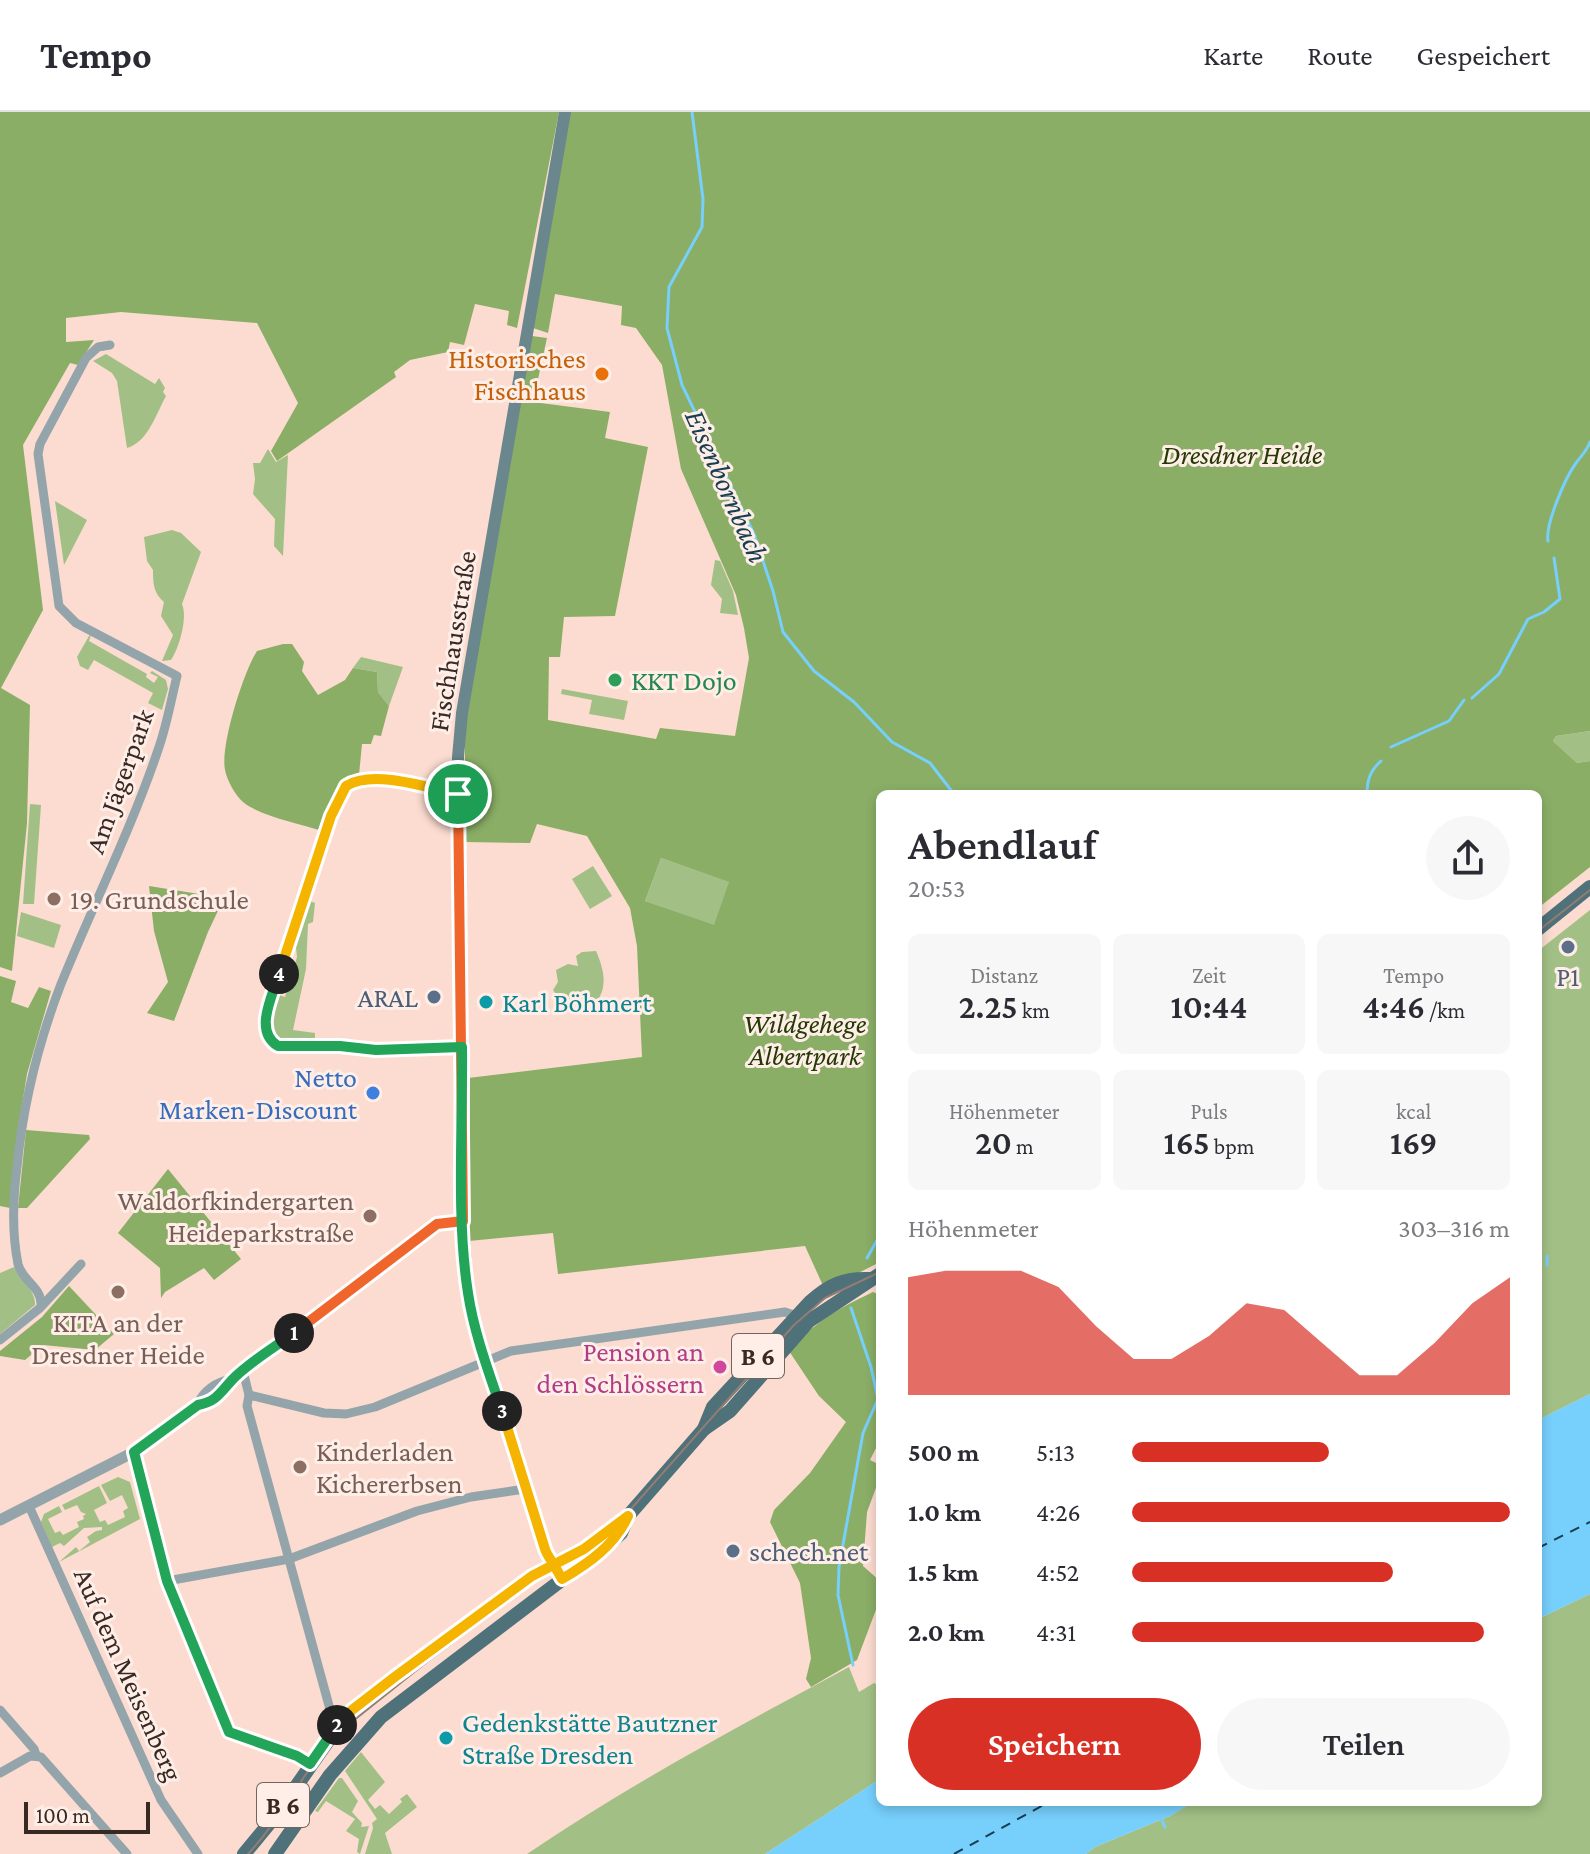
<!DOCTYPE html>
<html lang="de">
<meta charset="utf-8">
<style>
:root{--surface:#fff;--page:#f7f7f7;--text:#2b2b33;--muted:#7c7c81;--line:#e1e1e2;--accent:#d93025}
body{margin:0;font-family:"Crimson Pro",serif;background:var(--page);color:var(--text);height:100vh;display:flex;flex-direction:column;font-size:30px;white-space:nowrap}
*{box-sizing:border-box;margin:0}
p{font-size:26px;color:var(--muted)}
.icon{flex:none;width:44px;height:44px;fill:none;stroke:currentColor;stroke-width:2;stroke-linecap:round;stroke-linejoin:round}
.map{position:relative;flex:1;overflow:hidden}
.sheet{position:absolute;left:876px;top:678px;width:666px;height:1016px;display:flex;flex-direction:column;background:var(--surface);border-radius:12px;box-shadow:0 4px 12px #0003}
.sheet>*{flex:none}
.scale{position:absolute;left:24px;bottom:20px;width:126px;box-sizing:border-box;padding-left:8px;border:4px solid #382923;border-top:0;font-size:22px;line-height:28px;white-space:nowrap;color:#382923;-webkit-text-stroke:6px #feeee7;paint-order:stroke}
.pin{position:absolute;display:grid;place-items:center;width:68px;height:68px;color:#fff;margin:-34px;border:4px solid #fff;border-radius:50%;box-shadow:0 2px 8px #0007}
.km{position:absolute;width:40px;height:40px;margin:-20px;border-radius:50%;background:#222;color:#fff;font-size:22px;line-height:40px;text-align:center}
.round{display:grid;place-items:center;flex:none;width:84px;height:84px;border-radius:42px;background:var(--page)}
.head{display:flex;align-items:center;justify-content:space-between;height:136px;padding:0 32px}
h1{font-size:44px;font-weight:600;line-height:60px}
.metrics{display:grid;grid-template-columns:repeat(3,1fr);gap:12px;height:136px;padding:8px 32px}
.metrics div{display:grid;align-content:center;border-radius:12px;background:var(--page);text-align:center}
.metrics b{font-size:34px;font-weight:600}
.metrics small{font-size:22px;font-weight:400}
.metrics p{font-size:22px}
.chart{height:224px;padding:16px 32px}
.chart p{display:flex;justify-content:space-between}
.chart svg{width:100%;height:144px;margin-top:8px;fill:var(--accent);opacity:.7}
.action{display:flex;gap:16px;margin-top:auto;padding:16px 32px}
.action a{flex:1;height:92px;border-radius:48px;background:var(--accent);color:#fff;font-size:32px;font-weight:600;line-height:92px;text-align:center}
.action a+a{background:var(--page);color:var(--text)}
ul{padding:0 32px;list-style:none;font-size:26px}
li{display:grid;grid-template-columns:128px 96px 1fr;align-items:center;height:60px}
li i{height:20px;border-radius:10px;background:var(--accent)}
header{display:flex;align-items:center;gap:48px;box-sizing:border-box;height:112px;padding:0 40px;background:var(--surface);border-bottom:2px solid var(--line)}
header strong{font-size:38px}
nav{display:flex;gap:44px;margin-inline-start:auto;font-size:28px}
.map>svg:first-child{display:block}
.green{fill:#a2c085}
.forest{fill:#8aae66;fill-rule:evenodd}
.water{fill:#77cffc}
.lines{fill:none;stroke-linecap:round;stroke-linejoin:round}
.stream{stroke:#77cffc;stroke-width:3}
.ferry{stroke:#173e51;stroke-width:2;stroke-dasharray:10 8;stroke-linecap:butt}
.minor{stroke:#93a5ab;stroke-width:9}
.tertiary{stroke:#93a5ab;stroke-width:11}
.secondary{stroke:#6b878e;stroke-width:12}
.primary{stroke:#4e717a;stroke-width:14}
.tram{stroke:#937c73;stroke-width:2}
.split-1-casing{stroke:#fff;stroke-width:16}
.split-2-casing{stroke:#fff;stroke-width:16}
.split-3-casing{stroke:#fff;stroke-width:16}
.split-4-casing{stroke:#fff;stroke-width:16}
.split-5-casing{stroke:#fff;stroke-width:16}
.split-1{stroke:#f0652b;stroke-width:10}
.split-2{stroke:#22a559;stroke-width:10}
.split-3{stroke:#f5b400;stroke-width:10}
.split-4{stroke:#22a559;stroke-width:10}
.split-5{stroke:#f5b400;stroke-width:10}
.food-dot{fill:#e8710a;stroke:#feeee7;stroke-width:3}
.leisure-dot{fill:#2e9e5b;stroke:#feeee7;stroke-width:3}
.education-dot{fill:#8d6e63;stroke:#feeee7;stroke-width:3}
.service-dot{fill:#5c6f8a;stroke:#feeee7;stroke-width:3}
.culture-dot{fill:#0f9aa8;stroke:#feeee7;stroke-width:3}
.shop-dot{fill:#3f7fe0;stroke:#feeee7;stroke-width:3}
.hotel-dot{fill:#d1479c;stroke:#feeee7;stroke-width:3}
.labels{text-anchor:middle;stroke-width:6;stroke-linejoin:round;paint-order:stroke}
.shield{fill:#feeee7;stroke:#73645e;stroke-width:2}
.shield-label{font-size:26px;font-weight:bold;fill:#382923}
.food-label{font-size:28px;fill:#c56008;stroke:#feeee7;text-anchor:end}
.park-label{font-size:28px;font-style:italic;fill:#243a04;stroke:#feeee7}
.street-label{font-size:28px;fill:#382923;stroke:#feeee7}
.leisure-label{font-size:28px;fill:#27864d;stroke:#feeee7;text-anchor:start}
.education-label{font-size:28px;fill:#785e54;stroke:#feeee7;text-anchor:start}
.service-label{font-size:28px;fill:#4e5e75;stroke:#feeee7}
.culture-label{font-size:28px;fill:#0d838f;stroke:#feeee7;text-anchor:start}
.shop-label{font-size:28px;fill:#366cbe;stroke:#feeee7;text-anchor:end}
.hotel-label{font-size:28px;fill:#b23c85;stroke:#feeee7;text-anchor:end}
.water-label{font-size:30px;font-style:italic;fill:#173e51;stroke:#feeee7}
</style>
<header>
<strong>Tempo</strong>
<nav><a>Karte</a><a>Route</a><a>Gespeichert</a></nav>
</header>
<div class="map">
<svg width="1590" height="1742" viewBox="0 0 1590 1742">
<rect width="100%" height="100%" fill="#fcdcd0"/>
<g class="green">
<path d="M106,242L155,272L159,266L165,276L163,280L166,284C156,302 148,330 127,336L117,269L112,261L93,249Z"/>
<path d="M268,337L276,350L288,343L283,444L274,434L275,407L253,382L255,367L253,351H260Z"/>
<path d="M55,389L87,408L64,453Z"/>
<path d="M172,418L181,421L201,440L182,492C188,506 179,536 171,548L162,549L173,523L161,504L164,490C153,481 153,470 153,458L147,449L144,425Z"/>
<path d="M715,448L720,449L733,479L738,503L720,501L722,487L711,473Z"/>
<path d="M91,523L89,529L147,562L146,565L154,571L158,565L150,561L152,559L166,568L168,577L162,598L148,591L153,581L94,548L88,558L80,554L77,545L89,524Z"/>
<path d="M361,545L403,555L389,594L378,580L377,560L353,556Z"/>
<path d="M562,577L628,589L624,608L589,602L592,588L561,582Z"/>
<path d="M1590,619V649L1577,651L1553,629L1556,624Z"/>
<path d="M30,692L41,693L34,792H23Z"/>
<path d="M661,746L730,770L722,792L832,857L645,789Z"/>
<path d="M593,754L612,784L590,797L572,767Z"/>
<path d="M307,788L315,791L313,810L308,812L306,857L293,918L315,921V931C270,931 263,928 276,882L285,885L297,845L295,827Z"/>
<path d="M1590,798V1282L1538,1308V839Z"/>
<path d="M21,800L61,813L54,836L17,824Z"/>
<path d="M596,839C603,855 609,875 596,890L582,886L561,889L553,878L558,870L556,858L568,852L578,854L576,844L582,840Z"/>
<path d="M14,1155C20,1168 36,1178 35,1193L0,1222V1161Z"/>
<path d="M118,1365L130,1370L140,1407L59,1450L76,1435L79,1439L90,1430L87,1425L96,1419L102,1418V1415L84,1416L64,1434L60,1431L52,1435L41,1410L44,1402L59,1394L62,1400L48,1407L55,1421L60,1419L63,1423L79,1415L77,1410L84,1407L83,1404L86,1402L81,1400L77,1393L65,1398L62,1393L99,1374L107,1391L94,1398L100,1410L105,1408L108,1413L125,1405L123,1399L128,1396L122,1383L110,1389L101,1373Z"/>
<path d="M1590,1482V1742H1086L1095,1735L1170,1704L1193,1690H1538V1507Z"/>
<path d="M849,1555L859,1580L874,1571L880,1574V1667L765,1742H527C630,1672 739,1614 849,1555Z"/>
<path d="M361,1640L385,1670L368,1688L375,1697L380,1693L389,1702L402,1690L400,1687L407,1682L417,1695L385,1721L392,1742H365L373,1716L372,1711L377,1707L345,1659Z"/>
<path d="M339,1666H342L358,1689L352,1700L362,1711L361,1715L369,1714L360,1742L357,1740L359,1727L346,1719L355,1707L326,1689L318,1700L315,1699Z"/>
</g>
<g class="forest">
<path d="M0,0H559L517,216L507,213L509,199L475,192L464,233L450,230L448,240L410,248L394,260L396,265L277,349L271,339L298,291L257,211L121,200L66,206V230L94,228L78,253L70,251L23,333L43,498L1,576L30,593L27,711L12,859L0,855Z"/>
<path d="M570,0H1590V619L1556,624L1553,629L1577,651L1590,649V755L1538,796V682H880V1150L825,1178L805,1134L558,1162L553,1121L469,1129L468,966L642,945L637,834L630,796L587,724L537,712L530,731L465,730V623L467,602L532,224L547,226L533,290L610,300L605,326L648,335L615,504L564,505L560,545H549L548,608L656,627L660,616L735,624L749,546L744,516L736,483L681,357L662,253L636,216L621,213L622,194L555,182L548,221L533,216ZM661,746L729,770L714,813L645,789Z"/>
<path d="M283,532H292L304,550L302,559L318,583L345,568L353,556L377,560L378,580L389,594L381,624L374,623L371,632H362L359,663L341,670L319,718C298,711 260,704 243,690C235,683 227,668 225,658C220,633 244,559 257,539Z"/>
<path d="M149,774L224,786L208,820L174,909L147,901L168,870L154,819Z"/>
<path d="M0,864L16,869L11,890L28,896L39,875L51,879L27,962L18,1017L10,1096L0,1094Z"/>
<path d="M26,1018L89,1023L90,1027L27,1096H18Z"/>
<path d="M168,1057L241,1147L214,1168L204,1156L165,1180L161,1186L160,1156L118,1121Z"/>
<path d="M69,1174L114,1222L95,1238L43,1233L25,1248L0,1244V1239L42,1205Z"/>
<path d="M873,1180L880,1183V1334H877L870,1348L880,1353V1365L867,1400L863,1454L880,1469V1487L857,1548L811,1575L806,1567L811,1546L800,1471L770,1410L774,1398L810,1361L846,1310L819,1284L789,1239C816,1209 837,1197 873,1180Z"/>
</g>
<g class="water">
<path d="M1590,1282V1482L1538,1507V1308Z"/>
<path d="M880,1667V1690H1193L1170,1704L1095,1735L1086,1742H765Z"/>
</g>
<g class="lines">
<g class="stream">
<path d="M692,0L703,87L702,115L669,175L667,216L682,273L754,422L773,479L783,520L814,559L854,590L892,630L930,651L954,682"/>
<path d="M1548,429C1545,413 1565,366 1576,351C1581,344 1587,339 1590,330"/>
<path d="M1472,586L1499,562L1528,507L1544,500L1560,487L1554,446"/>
<path d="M1391,635L1449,609L1464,588"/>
<path d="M1367,682C1367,668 1370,659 1381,649"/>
<path d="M1547,1144V1153"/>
<path d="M867,1146L880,1123"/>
<path d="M851,1196L871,1255L878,1287L863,1321L839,1455L838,1483L853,1553"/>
<path d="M1160,1704L1165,1715"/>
</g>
<g class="ferry">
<path d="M1538,1436L1590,1410"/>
<path d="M954,1742L1049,1690"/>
</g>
<g class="minor">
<path d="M461,245L522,256"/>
<path d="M458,682C428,676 374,657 346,674L331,704L291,824L265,915L270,930L287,935L340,934L376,938L462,935"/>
<path d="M41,1193C42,1175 22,1169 18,1152C12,1122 13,1086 17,1055C23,994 39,929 61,872C93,793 132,716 159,635C167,612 171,588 177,564L76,511L59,494L38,342L40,332L86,246L98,235L110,233"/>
<path d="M0,1228L40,1196L81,1152"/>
<path d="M243,1259L249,1283L247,1294L331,1601L339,1610"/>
<path d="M249,1283L324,1301L346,1302L375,1295L511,1239L785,1200L800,1205"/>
<path d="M134,1340L167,1469L229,1620L297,1644L310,1652"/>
<path d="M29,1394L161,1688L198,1742"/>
<path d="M167,1469L289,1447L417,1399L471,1385L525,1377"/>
<path d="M0,1598L34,1637L36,1643"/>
<path d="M0,1661L30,1644L41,1645L127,1742"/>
</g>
<g class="tertiary">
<path d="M198,1293C213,1290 223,1281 232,1268L437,1112L463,1109"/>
<path d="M0,1408L134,1340L198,1293C205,1279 216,1271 232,1268"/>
</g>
<path class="secondary" d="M562,1467L545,1437L485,1249L468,1181L463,1109L458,645L462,601L565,0"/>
<g class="primary">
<path d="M1538,817L1590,775"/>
<path d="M704,1317L713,1295L810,1190C829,1173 844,1166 869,1167"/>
<path d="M244,1742L277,1702L346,1603L532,1464L584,1437L628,1404"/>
<path d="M275,1742L330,1663L381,1605L609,1432L621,1421L628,1404L704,1317L730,1299L809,1209L880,1162"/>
</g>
<g class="tram">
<path d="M1538,819L1590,778"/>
<path d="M248,1742C284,1704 305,1653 343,1617L533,1465L587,1437L622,1407L794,1213L825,1186L880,1160"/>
</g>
</g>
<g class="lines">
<g class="split-1-casing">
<path id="split-1" d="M294,1221L437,1112L463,1109L458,682"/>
</g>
<g class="split-2-casing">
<path id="split-2" d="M294,1221C275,1235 248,1251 232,1268C220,1281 217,1289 198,1293L134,1340L167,1469L229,1620L297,1644L310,1652L337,1613"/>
</g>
<g class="split-3-casing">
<path id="split-3" d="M337,1613L352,1598L396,1564L532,1464L584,1437L628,1404C615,1433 589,1451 562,1467L554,1453C551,1448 547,1443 545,1437L502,1299"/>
</g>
<g class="split-4-casing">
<path id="split-4" d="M279,862C273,883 253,919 278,934H340L376,938L462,935C463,1014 456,1105 468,1181C474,1221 489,1261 502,1299"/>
</g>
<g class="split-5-casing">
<path id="split-5" d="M279,862L331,704L346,674C374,657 428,676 458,682"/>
</g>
<use href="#split-1" class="split-1"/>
<use href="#split-2" class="split-2"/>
<use href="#split-3" class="split-3"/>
<use href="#split-4" class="split-4"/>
<use href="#split-5" class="split-5"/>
</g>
<circle class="food-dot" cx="602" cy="262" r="8"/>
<circle class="leisure-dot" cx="615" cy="568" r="8"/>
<g class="education-dot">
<circle cx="54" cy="787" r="8"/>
<circle cx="370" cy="1104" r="8"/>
<circle cx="118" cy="1180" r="8"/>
<circle cx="300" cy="1355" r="8"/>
</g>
<g class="service-dot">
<circle cx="1568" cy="835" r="8"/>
<circle cx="434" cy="885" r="8"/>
<circle cx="733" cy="1439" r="8"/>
</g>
<g class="culture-dot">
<circle cx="486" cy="890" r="8"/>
<circle cx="446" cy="1626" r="8"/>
</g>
<circle class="shop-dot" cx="373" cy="981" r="8"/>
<circle class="hotel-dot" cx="720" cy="1255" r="8"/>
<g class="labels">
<g class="shield">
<rect x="732" y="1222" width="52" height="44" rx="6"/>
<rect x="257" y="1671" width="52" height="44" rx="6"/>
</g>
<g class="shield-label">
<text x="758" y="1253">B 6</text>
<text x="283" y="1702">B 6</text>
</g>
<g class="food-label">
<text x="586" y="256">Historisches<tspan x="586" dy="32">Fischhaus</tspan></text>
</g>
<g class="park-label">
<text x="1242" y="352">Dresdner Heide</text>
<text x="805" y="921">Wildgehege<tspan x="805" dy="32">Albertpark</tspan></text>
</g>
<g class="street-label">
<text transform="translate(452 529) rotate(-81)" y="10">Fischhausstraße</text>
<text transform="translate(119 669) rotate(-70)" y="10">Am Jägerpark</text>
<text transform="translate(129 1562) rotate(66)" y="10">Auf dem Meisenberg</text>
</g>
<g class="leisure-label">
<text x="631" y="578">KKT Dojo</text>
</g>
<g class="education-label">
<text x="70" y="797">19. Grundschule</text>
<text x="354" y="1098" text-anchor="end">Waldorfkindergarten<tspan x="354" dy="32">Heideparkstraße</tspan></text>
<text x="118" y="1220" text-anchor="middle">KITA an der<tspan x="118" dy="32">Dresdner Heide</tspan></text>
<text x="316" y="1349">Kinderladen<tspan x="316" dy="32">Kichererbsen</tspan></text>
</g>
<g class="service-label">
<text x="1568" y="874">P1</text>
<text x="418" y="895" text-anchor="end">ARAL</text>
<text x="749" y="1449" text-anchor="start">schech.net</text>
</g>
<g class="culture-label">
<text x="502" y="900">Karl Böhmert</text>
<text x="462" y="1620">Gedenkstätte Bautzner<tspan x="462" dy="32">Straße Dresden</tspan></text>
</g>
<g class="shop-label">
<text x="357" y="975">Netto<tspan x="357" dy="32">Marken-Discount</tspan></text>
</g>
<g class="hotel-label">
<text x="704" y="1249">Pension an<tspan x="704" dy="32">den Schlössern</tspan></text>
</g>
<g class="water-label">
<text transform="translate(727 374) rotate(66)" y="10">Eisenbornbach</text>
</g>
</g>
</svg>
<div class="scale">100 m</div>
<div class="pin" style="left:458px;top:682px;background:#1e9e55"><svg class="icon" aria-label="arrive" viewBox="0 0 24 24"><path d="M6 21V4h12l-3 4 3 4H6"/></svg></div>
<b class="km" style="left:294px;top:1221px">1</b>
<b class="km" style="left:337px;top:1613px">2</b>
<b class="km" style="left:502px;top:1299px">3</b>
<b class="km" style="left:279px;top:862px">4</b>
<section class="sheet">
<div class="head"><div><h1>Abendlauf</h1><p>20:53</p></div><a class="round"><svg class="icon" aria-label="share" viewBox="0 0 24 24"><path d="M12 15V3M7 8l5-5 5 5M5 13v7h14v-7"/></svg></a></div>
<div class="metrics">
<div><p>Distanz</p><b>2.25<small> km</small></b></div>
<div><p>Zeit</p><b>10:44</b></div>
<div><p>Tempo</p><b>4:46<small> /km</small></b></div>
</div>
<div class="metrics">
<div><p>Höhenmeter</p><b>20<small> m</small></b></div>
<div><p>Puls</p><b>165<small> bpm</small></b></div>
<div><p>kcal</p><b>169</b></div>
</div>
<div class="chart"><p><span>Höhenmeter</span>303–316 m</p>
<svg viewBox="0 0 160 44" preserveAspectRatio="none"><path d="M0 44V8L10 6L20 6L30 6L40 11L50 23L60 33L70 33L80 26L90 16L100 18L110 28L120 38L130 38L140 28L150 16L160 8V44z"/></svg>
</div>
<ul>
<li><b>500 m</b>5:13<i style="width:52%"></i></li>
<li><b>1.0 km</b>4:26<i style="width:100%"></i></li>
<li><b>1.5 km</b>4:52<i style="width:69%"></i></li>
<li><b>2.0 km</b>4:31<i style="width:93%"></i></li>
</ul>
<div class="action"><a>Speichern</a><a>Teilen</a></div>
</section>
</div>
